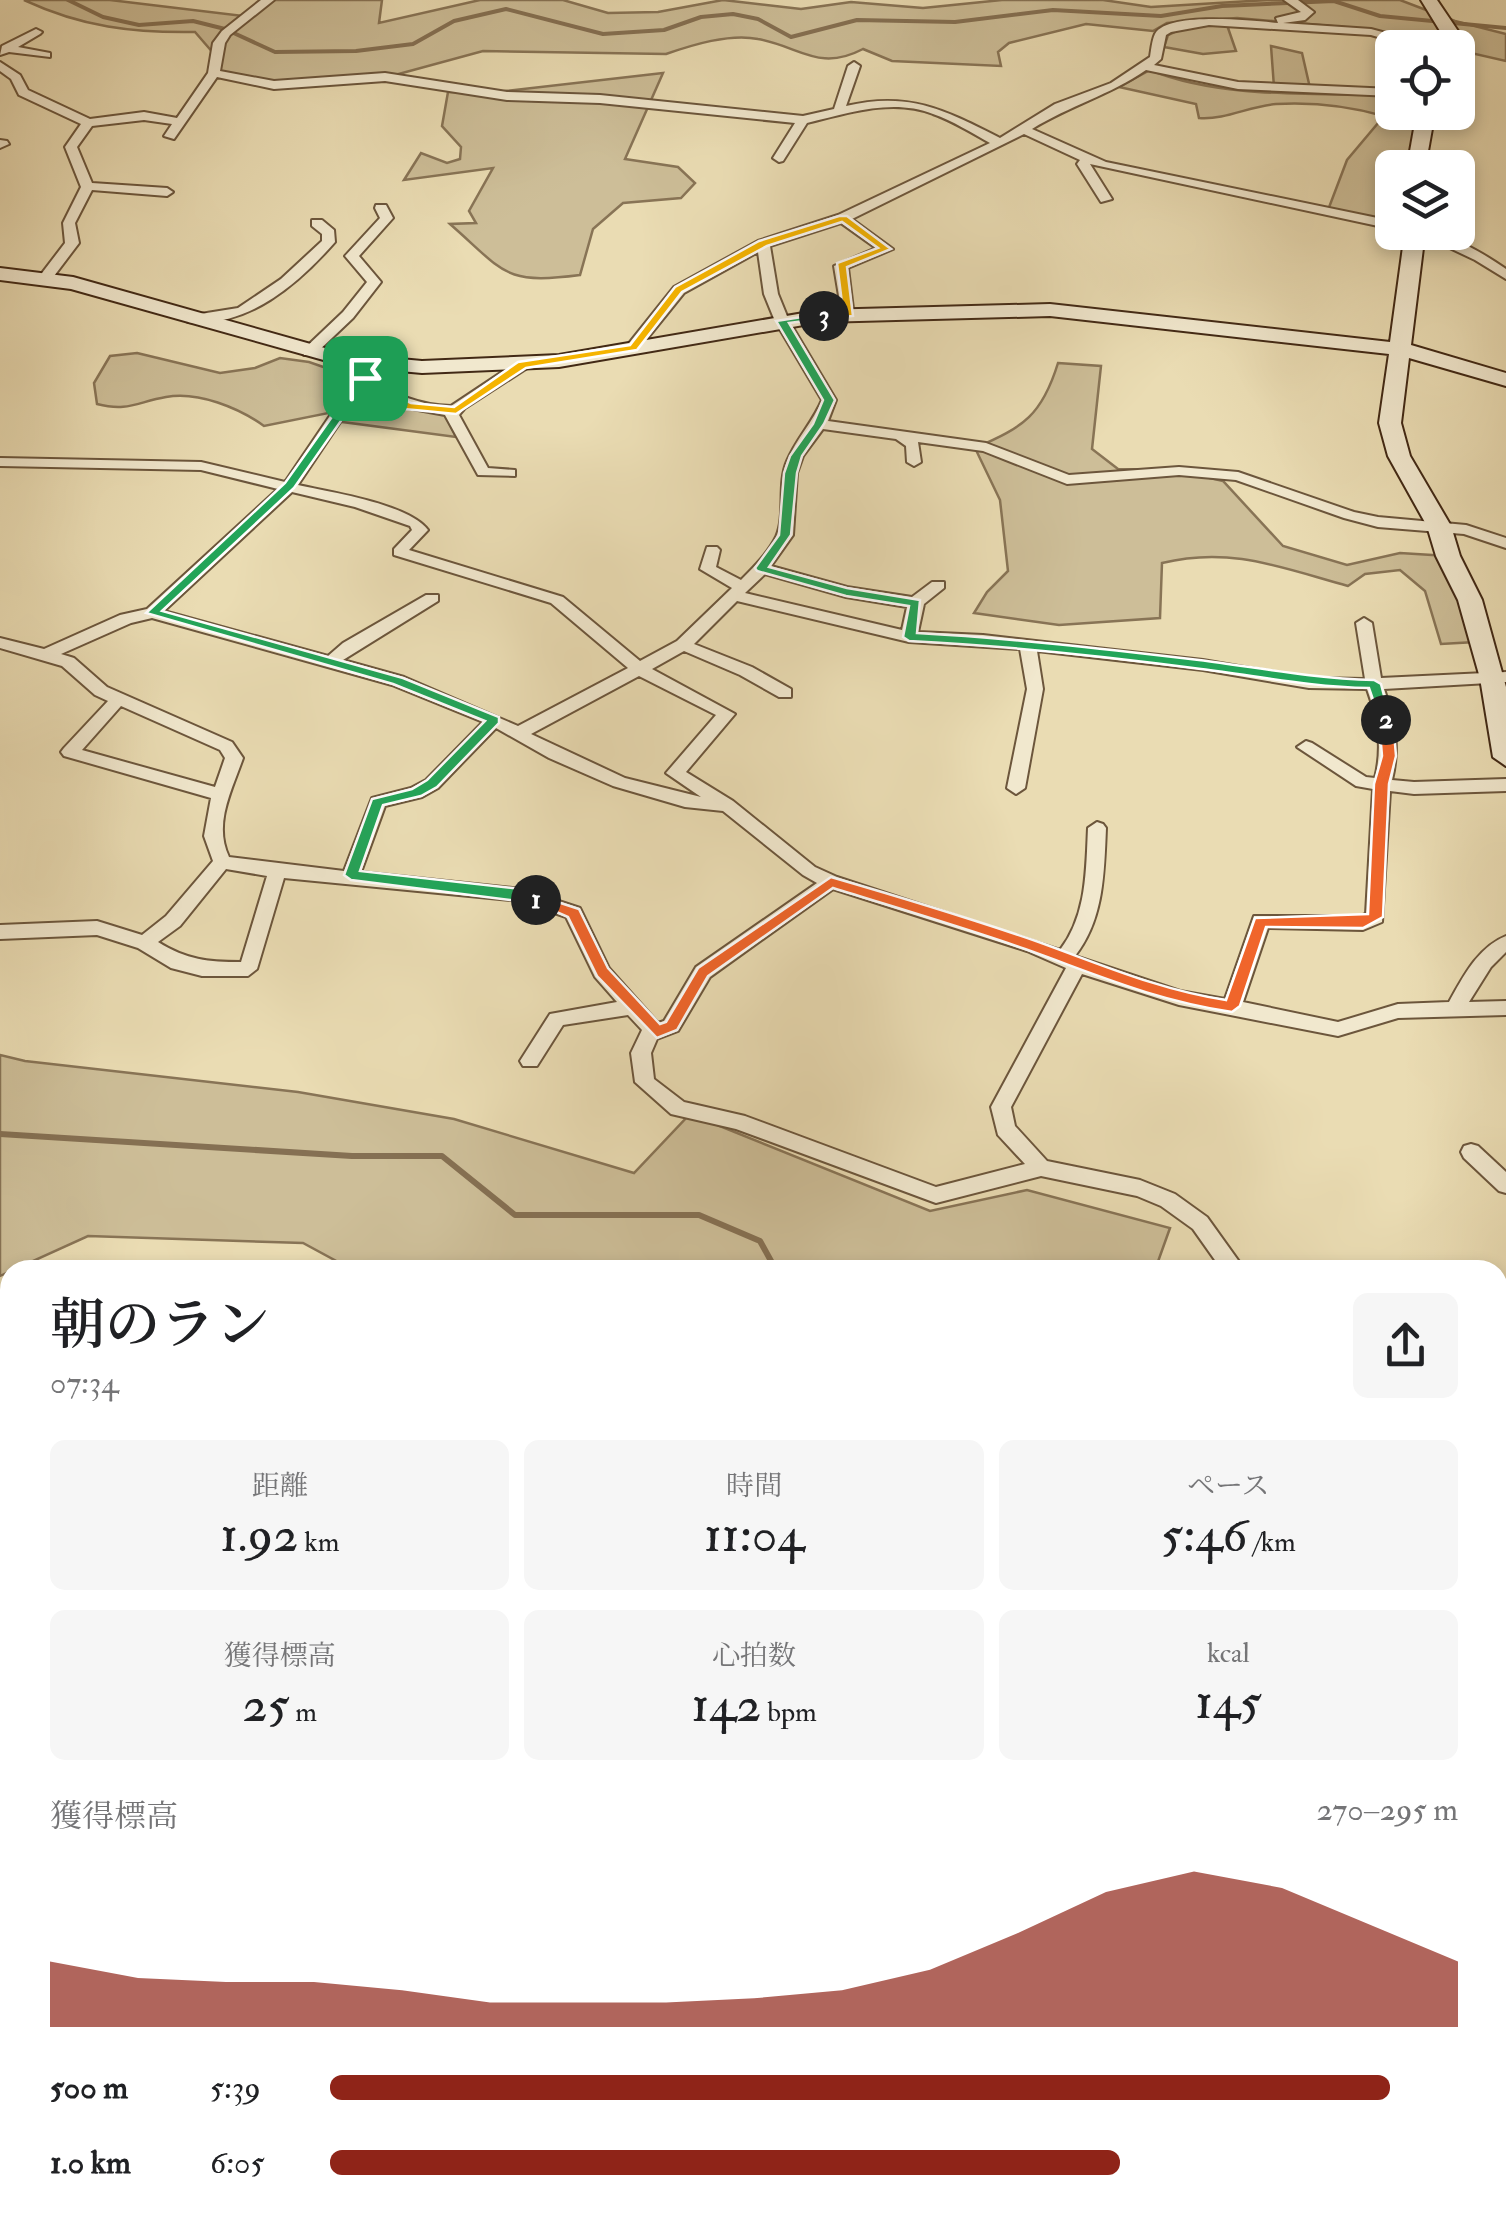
<!DOCTYPE html>
<html lang="ja">
<meta charset="utf-8">
<style>
:root{--surface:#fff;--page:#f6f6f6;--text:#202124;--muted:#757577;--accent:#8f2418}
body{margin:0;font-family:"IM FELL Double Pica","Noto Serif JP",serif;background:var(--page);color:var(--text);height:100vh;display:flex;flex-direction:column;font-size:38px;white-space:nowrap}
*{box-sizing:border-box;margin:0}
p{font-size:32px;color:var(--muted)}
.icon{flex:none;width:55px;height:55px;fill:none;stroke:currentColor;stroke-width:2;stroke-linecap:round;stroke-linejoin:round}
.map{position:relative;flex:1;overflow:hidden}
.sheet{position:absolute;left:0px;top:1260px;width:1508px;height:962px;display:flex;flex-direction:column;background:var(--surface);border-radius:30px 30px 0 0;box-shadow:0 5px 15px #0003}
.sheet>*{flex:none}
.tools{position:absolute;left:1375px;top:30px;display:grid;gap:20px}
.tools a{display:grid;place-items:center;width:100px;height:100px;border-radius:15px;background:var(--surface);box-shadow:0 5px 15px #0003;font-size:50px}
.pin{position:absolute;display:grid;place-items:center;width:85px;height:85px;color:#fff;margin:-42px;border-radius:20px;box-shadow:0 5px 15px #0006}
.km{position:absolute;width:50px;height:50px;margin:-25px;border-radius:50%;background:#222;color:#fff;font-size:28px;line-height:50px;text-align:center}
.round{display:grid;place-items:center;flex:none;width:105px;height:105px;border-radius:15px;background:var(--page)}
.summary{display:flex;align-items:center;justify-content:space-between;height:170px;padding:0 50px}
h1{font-size:55px;font-weight:600;line-height:75px}
.stats{display:grid;grid-template-columns:repeat(3,1fr);gap:15px;height:170px;padding:10px 50px}
.stats div{display:grid;align-content:center;border-radius:15px;background:var(--page);text-align:center}
.stats b{font-size:50px;font-weight:600}
.stats small{font-size:28px;font-weight:400}
.stats p{font-size:28px}
.chart{height:280px;padding:20px 50px}
.chart p{display:flex;justify-content:space-between}
.chart svg{width:100%;height:180px;margin-top:10px;fill:var(--accent);opacity:.7}
ul{padding:0 50px;list-style:none;font-size:32px}
li{display:grid;grid-template-columns:160px 120px 1fr;align-items:center;height:75px}
li i{height:25px;border-radius:12px;background:var(--accent)}
.map>svg:first-child{display:block}
.green{fill:#cdbe98;stroke:#887456;stroke-width:2.5}
.lines{fill:none;stroke-linecap:round;stroke-linejoin:round}
.stream-far2{stroke:#857053;stroke-width:4}
.stream-far1{stroke:#857053;stroke-width:6}
.stream{stroke:#857053;stroke-width:8}
.street-casing{stroke:#6c563c;stroke-width:4}
.secondary-casing{stroke:#422915;stroke-width:4}
.street{fill:#f1e8ce;fill-rule:evenodd}
.secondary{fill:#f1e8ce;fill-rule:evenodd}
.split-1{fill:#22a559;stroke:#fff;stroke-width:2.5}
.split-2{fill:#f0652b;stroke:#fff;stroke-width:2.5}
.split-3{fill:#22a559;stroke:#fff;stroke-width:2.5}
.split-4{fill:#f5b400;stroke:#fff;stroke-width:2.5}
</style>
<div class="map">
<svg width="1506" height="2222" viewBox="0 0 1506 2222">
<rect width="100%" height="100%" fill="#eadcb3"/>
<filter id="stains"><feTurbulence type="fractalNoise" baseFrequency=".002" numOctaves="4"/><feColorMatrix values="0 0 0 0 .2 0 0 0 0 .09 0 0 0 0 .02 0 0 0 .5 -.17"/></filter>
<radialGradient id="worn" r=".72"><stop offset=".6" stop-color="#630" stop-opacity="0"/><stop offset="1" stop-color="#630" stop-opacity=".3"/></radialGradient>
<g class="green">
<path d="M24,0H110L243,16L262,0H382L379,23L480,0H563L608,13L658,12L723,0L801,9L851,2L923,8L1002,0H1103L1151,7L1267,0H1400L1455,21L1506,34V61L1366,29L1237,18L1167,23L1153,31L1086,24L1009,43L998,52L1001,66L892,61L863,49C819,72 801,47 758,39C730,33 692,45 666,54L483,51L384,78L282,85L219,73L221,62L195,32C133,33 82,27 24,0Z"/>
<path d="M1234,24L1228,28L1236,51L1203,54L1164,47L1168,35L1185,27Z"/>
<path d="M1271,46L1302,53L1310,88L1274,87Z"/>
<path d="M1150,70C1221,99 1316,93 1392,95V112L1417,113L1416,167L1392,168V222L1328,210L1347,160L1384,116C1349,106 1312,102 1276,104C1249,106 1226,120 1199,118L1196,104L1119,87Z"/>
<path d="M663,73L625,159L678,167L695,183L681,198L623,203L593,229L580,275C503,285 505,272 450,224L476,223L469,211L493,168L404,180L421,153L447,163L460,159L461,147L442,126L448,92H496Z"/>
<path d="M137,353L220,373L255,368L280,358L309,362L355,378L386,396L445,415L456,437L335,421L328,413L264,426C239,408 198,391 166,397C137,402 128,412 97,404L94,383L110,356Z"/>
<path d="M1058,363L1101,366L1092,449L1118,469L1175,470L1223,481L1283,546L1347,565L1400,553L1448,556L1475,642L1441,644L1425,591L1400,570L1365,574L1348,586C1282,568 1231,546 1162,563L1160,618L1059,625L974,613L987,592L1008,571L1000,500L975,448C1024,427 1042,415 1058,363Z"/>
<path d="M0,1055L25,1061L298,1092L454,1119L634,1173L690,1114L930,1211L1027,1190L1170,1228L1155,1270H353L303,1243L88,1236L0,1276Z"/>
<path d="M1506,1765V2097L1498,2094V1766Z"/>
<path d="M982,2212H1228L1233,2222H978Z"/>
</g>
<g class="lines">
<path class="stream-far2" d="M68,0L103,17L139,25L193,21L225,29L275,52L356,51L413,44L454,21L506,9L603,34L664,30L701,17L733,14L758,19L791,37L857,20L955,22L1053,10L1161,16L1222,6L1334,1L1380,16L1506,28"/>
<path class="stream-far1" d="M0,1134L352,1156H442L515,1215H699L760,1241L776,1270"/>
<path class="stream" d="M1498,1729L1506,1725"/>
<g class="street-casing">
<g id="street">
<path d="M261,0H274L230,35L225,43L220,71L274,81L385,73L507,92L600,95L803,116L834,109L848,66L854,62L860,66L846,106C909,91 945,110 1000,138L1055,104L1111,83L1150,57C1151,51 1152,40 1155,34C1168,11 1254,21 1278,23L1276,18L1301,12L1284,0H1298L1314,12L1305,20L1283,23L1371,29L1435,46L1416,48L1371,35L1209,25L1171,32L1166,35L1161,59L1154,65L1238,82L1392,89V96L1238,89L1146,70C1110,95 1069,106 1032,129L1106,162L1392,221V229L1090,164L1112,199L1101,202L1077,164L1080,160L1024,134L852,219L893,249L848,268L854,317L842,314L834,266L876,248L841,223L770,246L778,294L789,321L836,400L828,421L986,443L1069,475L1179,467L1238,472L1354,512L1378,517L1466,525L1506,538V548L1464,534L1378,527L1344,518L1236,480L1179,475L1067,484L983,451L918,442L921,462L914,466L907,462L906,446L896,439L823,429L803,456L797,473L793,535L771,566L847,587L912,597L932,582H944V588L924,604L918,632L983,635L1203,660L1309,678L1365,679L1356,623L1364,618L1372,623L1381,678L1506,672V682L1384,689C1395,721 1400,747 1392,780L1414,782L1506,779V791L1414,794L1390,791L1382,922L1363,930L1268,928L1243,1002L1338,1022L1398,1004L1449,1002C1463,977 1478,947 1506,936V952L1491,967L1469,1002L1506,1001V1015L1398,1018L1338,1036L1179,1005L1082,974L1011,1107L1015,1126L1047,1161L1140,1180L1175,1194L1207,1217L1245,1270H1222L1193,1229L1161,1206L1137,1196L1041,1176L936,1203L736,1129L671,1114L635,1082L631,1053L642,1030L628,1015L563,1025L537,1066H523L520,1061L550,1014L617,1002L595,977L566,917L520,901L284,878L257,969L248,976H202L171,968L138,948L97,935L0,939V925L97,921L142,935L166,916L213,861L204,836L211,798L64,756L61,752L64,748L108,701L95,695L62,666L0,648V638L44,649L120,615L147,609L278,489L201,470L0,466V458L201,462L285,482L367,361H377L379,364L371,376C395,396 420,405 451,406L517,362H527V368L465,408L459,415L488,468L515,470V476L478,475L445,415L402,407L365,385L298,485C330,492 409,504 428,530L409,550L563,597L640,661L677,641L732,588L700,569L707,547H717L720,550L716,567L741,580C754,567 768,553 776,537C786,515 777,484 787,461C796,439 813,422 822,400L775,321L764,294L758,252L684,293L638,350L626,347L674,287L758,241L838,215L990,143C972,133 953,121 933,114C893,98 848,113 807,123L783,161L779,162L773,158L795,123L600,103L507,100L385,81L274,89L217,77L174,139L164,136L172,124L144,120L92,126L77,147L92,183L167,188L173,192L167,196L92,190L75,223L79,243L51,280H41L39,277L65,243L63,223L81,187L65,147L81,124L19,95L11,79L0,71V62L20,75L28,90L90,119L144,112L177,118L208,73L213,43L222,31ZM292,492L355,507L410,526L412,530L394,549V555L551,603L628,668L518,726L404,677L343,660L438,601V595H426L343,643L328,656L164,611ZM765,574L846,597L907,607L902,630L745,593ZM737,601L909,642L1020,649L1027,689L1007,788L1016,794L1025,788L1043,689L1037,651L1203,670L1309,688L1367,689C1378,720 1383,746 1375,778L1366,777L1312,743L1306,741L1297,747L1356,786L1373,789L1366,914L1360,916H1254L1225,999L1180,991L1075,956C1104,919 1104,873 1106,828L1103,824L1097,822L1088,828C1086,870 1087,915 1060,950L837,877L815,867L733,801L686,772L735,714L652,669L684,651L740,675L779,697H791V689L752,667L694,644ZM152,618L392,685L483,722L426,780L411,788L372,798L344,871L229,857C213,824 232,790 243,758L232,742L107,687L74,658L61,654L131,623ZM639,676L716,715L666,773L701,797L625,778L531,734ZM121,706L220,750L225,758L215,787L82,750ZM496,728L549,758L613,786L685,807L723,811L803,875L817,883L696,967L664,1021L658,1023L609,968L580,908L522,889L361,872L385,806L422,797L438,788ZM226,869L267,876L241,962C208,962 187,960 158,942L180,926ZM833,889L1027,951L1066,968L991,1107L998,1135L1025,1164L936,1187L745,1116L684,1102L654,1079L651,1053L657,1039L678,1031L710,977Z"/>
<path d="M36,29L42,32L40,34L18,47L50,53V57L9,52L0,55L2,46Z"/>
<path d="M0,140L7,141L9,144L0,148Z"/>
<path d="M376,205H386L393,218L359,256L381,282L353,318L314,355H304V349L343,312L367,282L345,256L380,218L375,208Z"/>
<path d="M312,220H322L334,230L335,242C298,284 248,328 188,322V316L238,308L281,279L322,241V234L312,226Z"/>
<path d="M1416,232C1448,232 1480,251 1506,269V279L1475,260Z"/>
<path d="M1471,1144L1478,1146L1506,1172V1193L1499,1191L1464,1158L1461,1152L1464,1146Z"/>
<path d="M10,1601V1623L0,1624V1602Z"/>
<path d="M1498,1872L1506,1875V1905L1498,1902Z"/>
<path d="M1498,2094L1506,2097V2126L1498,2122Z"/>
<path d="M1255,2212H1289L1293,2222H1259Z"/>
</g>
</g>
<g class="secondary-casing">
<g id="secondary">
<path d="M1421,0H1437L1458,31L1453,48H1435L1440,31Z"/>
<path d="M1417,112H1435L1425,168H1407Z"/>
<path d="M1405,232H1425L1411,345L1506,373V386L1409,358L1401,423L1410,456L1451,526L1460,556L1482,600L1506,687V766L1493,757L1480,678L1458,600L1436,556L1427,526L1388,456L1379,423L1389,354L1050,316L821,322L559,367L422,373L345,366L71,289L0,280V268L73,277L346,354L422,361L559,355L821,310L1050,304L1390,342Z"/>
<path d="M1498,1357L1506,1360V1388L1498,1385Z"/>
<path d="M1506,1743V1779L1498,1783V1746Z"/>
<path d="M321,2212H368L364,2222H317Z"/>
<path d="M1301,2212H1344L1343,2222H1299Z"/>
</g>
</g>
<use href="#street" class="street"/>
<use href="#secondary" class="secondary"/>
</g>
<path class="split-1" d="M361,376L371,378L294,488L162,611L403,678L499,717V723L437,787L421,796L383,805L360,871L522,889L542,896V904L351,880L344,875L372,799L412,789L427,780L485,721L393,684L146,613L285,483Z"/>
<path class="split-2" d="M1386,715L1393,720L1396,756L1389,784L1383,917L1363,928L1266,927L1240,1006L1232,1012C1153,1000 1098,975 1025,949C962,927 897,908 833,888L708,976L677,1030L657,1038L597,976L568,917L529,900L536,895L579,909L608,968L660,1024L666,1022L698,968L831,877C900,897 969,918 1036,941C1100,964 1159,990 1226,1000L1255,918L1368,914L1374,784L1382,756L1379,720Z"/>
<path class="split-3" d="M828,313V318L789,323L835,400L824,424L802,456L797,473L791,535L769,567L847,588L920,600L917,633C1011,638 1105,649 1199,660C1261,668 1311,678 1374,680L1381,684L1391,723H1381L1369,688C1311,687 1258,676 1201,669C1104,656 1007,646 909,641L903,637L909,606L846,596L757,571L755,568L779,535L784,473L790,456L813,424L823,400L776,321Z"/>
<path class="split-4" d="M839,216H847L891,249L847,267L853,316L824,319L819,316L843,311L837,263L878,248L842,222L767,246L682,292L637,350L526,368L456,414L404,409L377,396L359,378L369,376L385,391L411,403L454,407L518,362L630,345L675,287L759,241Z"/>
<rect width="100%" height="100%" filter="url(#stains)"/>
<rect width="100%" height="100%" fill="url(#worn)"/>
</svg>
<div class="tools">
<a><svg class="icon" aria-label="locate" viewBox="0 0 24 24"><circle cx="12" cy="12" r="6"/><path d="M12 2v4M12 18v4M2 12h4M18 12h4"/></svg></a>
<a><svg class="icon" aria-label="layers" viewBox="0 0 24 24"><path d="M12 4l9 5-9 5-9-5zM3 14l9 5 9-5"/></svg></a>
</div>
<div class="pin" style="left:365px;top:378px;background:#1e9e55"><svg class="icon" aria-label="arrive" viewBox="0 0 24 24"><path d="M6 21V4h12l-3 4 3 4H6"/></svg></div>
<b class="km" style="left:536px;top:900px">1</b>
<b class="km" style="left:1386px;top:720px">2</b>
<b class="km" style="left:824px;top:316px">3</b>
<section class="sheet">
<div class="summary"><div><h1>朝のラン</h1><p>07:34</p></div><a class="round"><svg class="icon" aria-label="share" viewBox="0 0 24 24"><path d="M12 15V3M7 8l5-5 5 5M5 13v7h14v-7"/></svg></a></div>
<div class="stats">
<div><p>距離</p><b>1.92<small> km</small></b></div>
<div><p>時間</p><b>11:04</b></div>
<div><p>ペース</p><b>5:46<small> /km</small></b></div>
</div>
<div class="stats">
<div><p>獲得標高</p><b>25<small> m</small></b></div>
<div><p>心拍数</p><b>142<small> bpm</small></b></div>
<div><p>kcal</p><b>145</b></div>
</div>
<div class="chart"><p><span>獲得標高</span>270–295 m</p>
<svg viewBox="0 0 160 44" preserveAspectRatio="none"><path d="M0 44V28L10 32L20 33L30 33L40 35L50 38L60 38L70 38L80 37L90 35L100 30L110 21L120 11L130 6L140 10L150 19L160 28V44z"/></svg>
</div>
<ul>
<li><b>500 m</b>5:39<i style="width:94%"></i></li>
<li><b>1.0 km</b>6:05<i style="width:70%"></i></li>
</ul>
</section>
</div>
